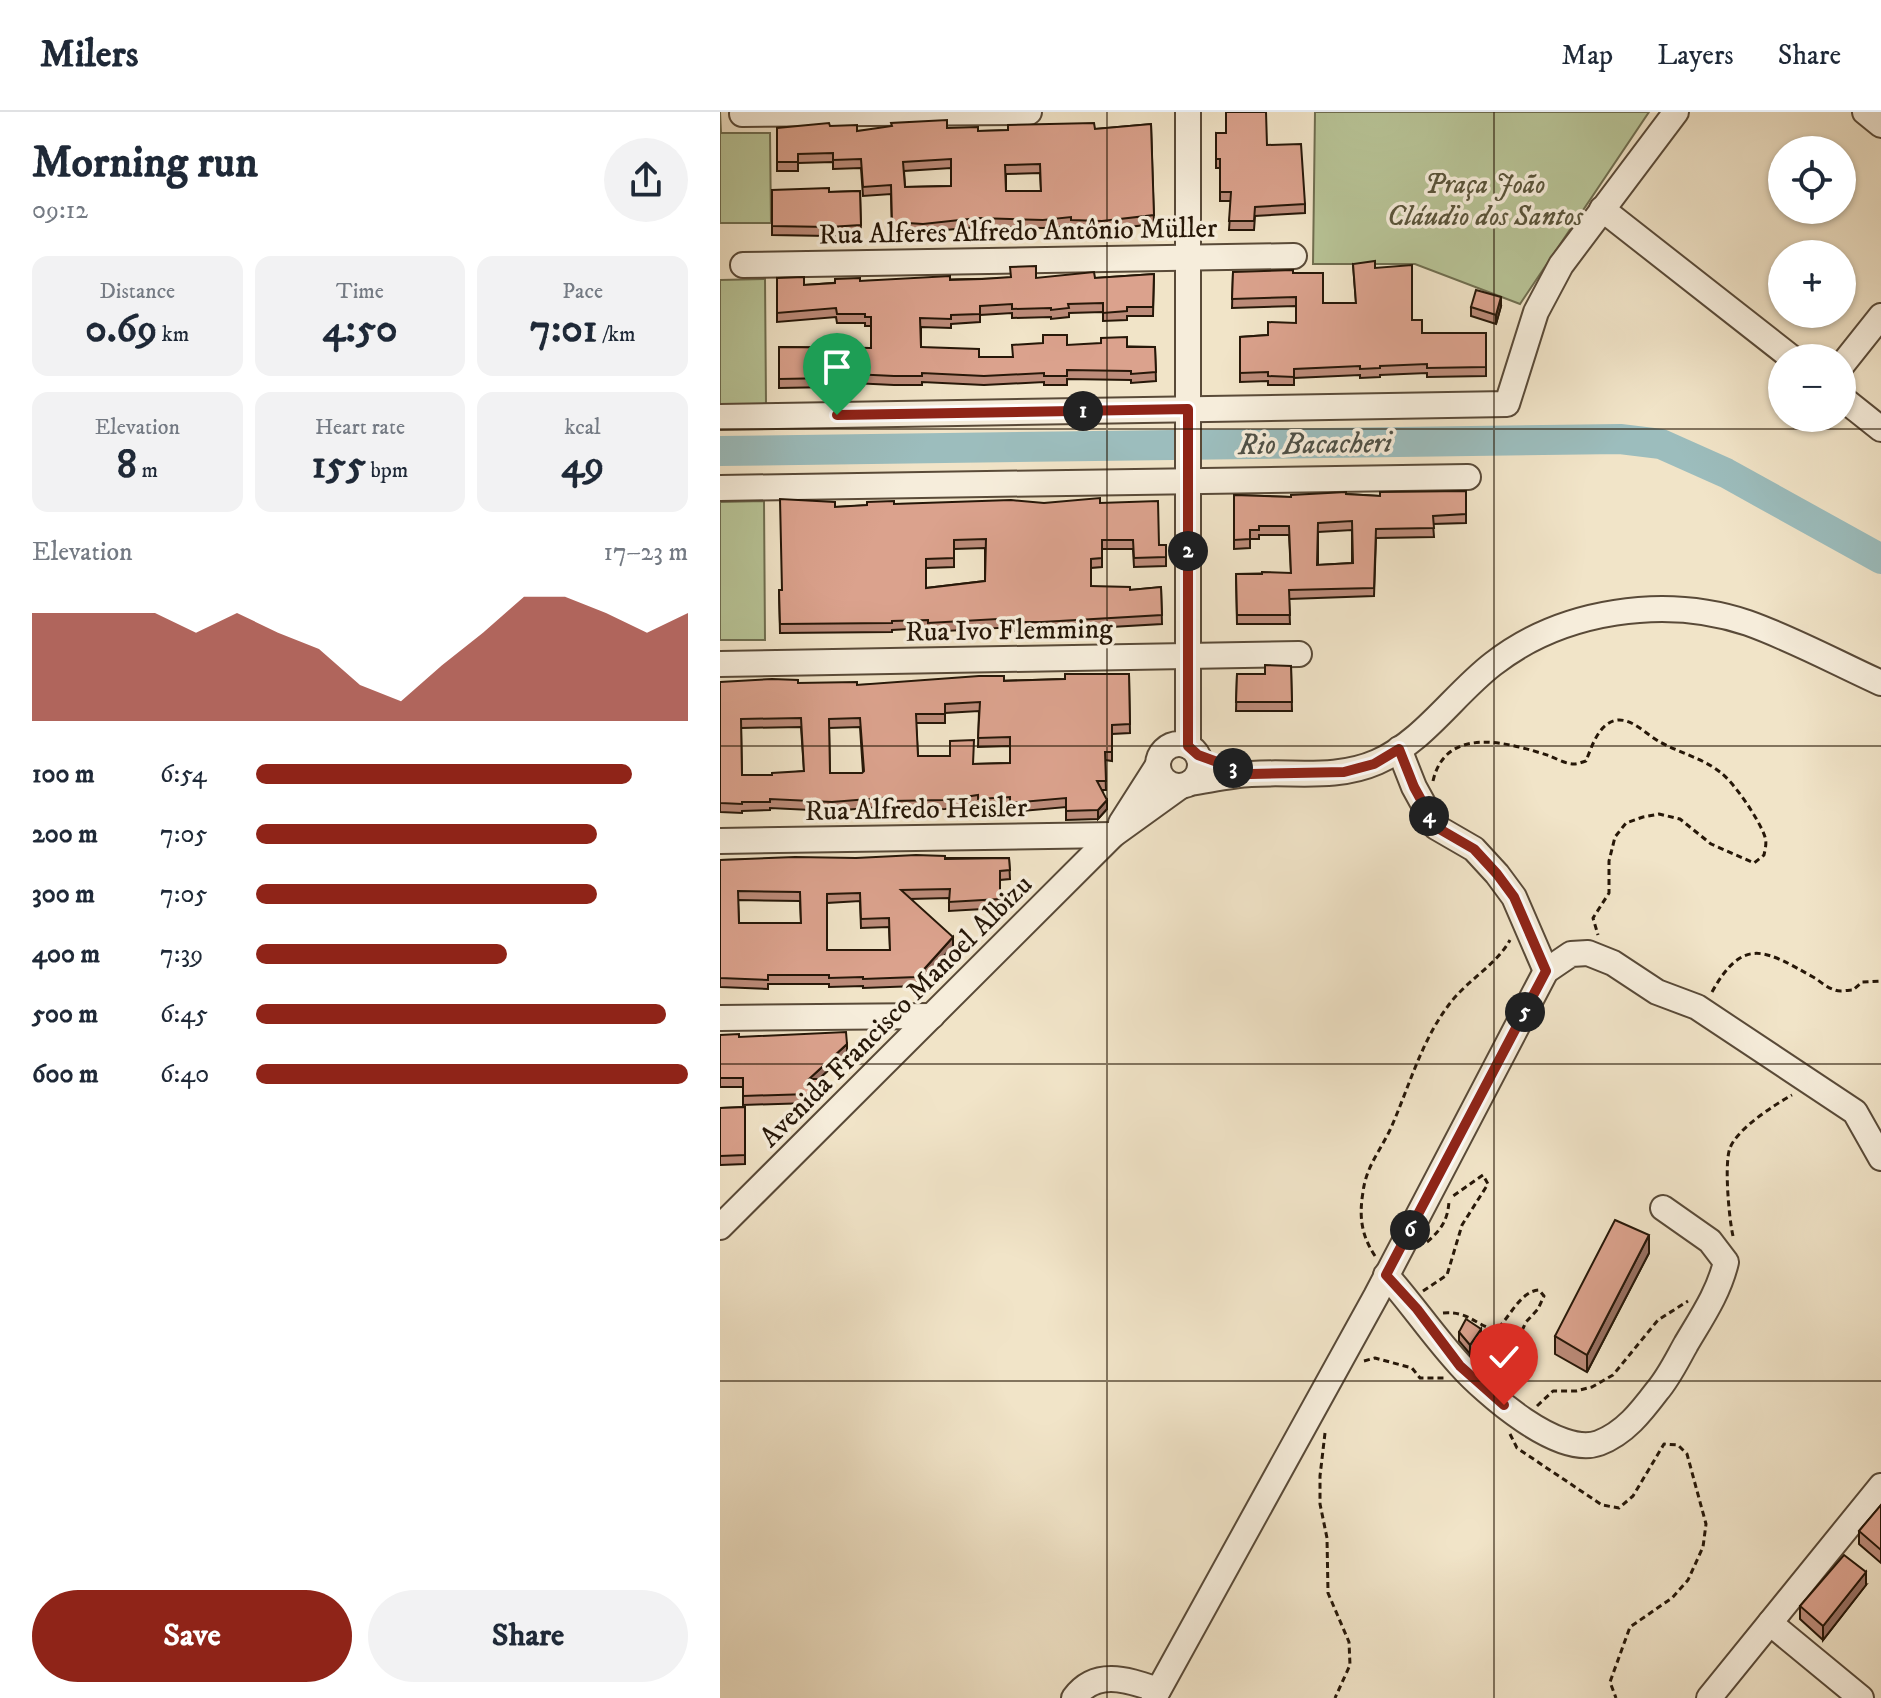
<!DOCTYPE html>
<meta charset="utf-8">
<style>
:root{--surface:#fff;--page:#f2f2f3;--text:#1f2937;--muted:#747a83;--line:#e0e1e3;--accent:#8f2418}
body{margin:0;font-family:"IM FELL DW Pica",serif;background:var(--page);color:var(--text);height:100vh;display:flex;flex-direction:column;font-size:30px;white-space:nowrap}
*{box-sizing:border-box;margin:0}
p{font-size:26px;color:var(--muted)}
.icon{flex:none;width:44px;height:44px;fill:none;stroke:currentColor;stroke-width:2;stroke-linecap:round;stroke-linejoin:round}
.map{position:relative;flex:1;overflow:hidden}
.details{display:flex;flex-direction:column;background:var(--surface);width:720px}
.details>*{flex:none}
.fabs{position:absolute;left:1048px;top:24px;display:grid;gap:16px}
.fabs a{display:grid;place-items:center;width:88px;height:88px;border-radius:50%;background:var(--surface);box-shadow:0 2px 6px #0004;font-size:40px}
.pin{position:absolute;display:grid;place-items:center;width:68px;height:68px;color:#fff;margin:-82px -34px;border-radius:50% 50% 50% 0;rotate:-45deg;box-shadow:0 0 8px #0007}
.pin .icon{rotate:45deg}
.km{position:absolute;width:40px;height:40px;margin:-20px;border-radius:50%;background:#222;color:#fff;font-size:22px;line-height:40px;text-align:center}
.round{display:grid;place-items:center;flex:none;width:84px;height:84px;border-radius:42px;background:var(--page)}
.overview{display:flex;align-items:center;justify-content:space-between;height:136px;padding:0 32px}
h1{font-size:44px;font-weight:700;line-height:60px}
.metrics{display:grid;grid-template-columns:repeat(3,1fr);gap:12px;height:136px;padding:8px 32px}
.metrics div{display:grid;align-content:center;border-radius:16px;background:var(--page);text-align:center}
.metrics b{font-size:40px;font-weight:700}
.metrics small{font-size:22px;font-weight:400}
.metrics p{font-size:22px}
.chart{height:224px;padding:16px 32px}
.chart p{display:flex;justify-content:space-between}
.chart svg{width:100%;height:144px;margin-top:8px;fill:var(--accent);opacity:.7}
.primary-button{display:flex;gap:16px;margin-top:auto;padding:16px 32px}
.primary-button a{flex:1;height:92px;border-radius:48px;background:var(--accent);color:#fff;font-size:32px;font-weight:700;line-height:92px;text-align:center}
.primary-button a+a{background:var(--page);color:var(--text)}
ul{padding:0 32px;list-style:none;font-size:26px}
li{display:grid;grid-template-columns:128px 96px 1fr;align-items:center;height:60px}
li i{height:20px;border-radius:10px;background:var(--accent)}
header{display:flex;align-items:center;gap:48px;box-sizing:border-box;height:112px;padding:0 40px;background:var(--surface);border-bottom:2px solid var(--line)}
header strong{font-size:38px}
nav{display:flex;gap:44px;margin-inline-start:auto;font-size:28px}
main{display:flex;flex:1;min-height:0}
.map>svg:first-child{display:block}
.green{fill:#b8c497;stroke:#6f6e50;stroke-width:2}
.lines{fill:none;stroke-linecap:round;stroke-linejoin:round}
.river{stroke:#9cbdbd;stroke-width:30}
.minor-casing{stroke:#594a38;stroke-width:28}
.path{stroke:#261708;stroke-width:3;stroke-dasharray:6 4;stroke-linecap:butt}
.minor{stroke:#f6eddb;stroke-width:24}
.wall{fill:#bc8b79;stroke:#261708;stroke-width:2;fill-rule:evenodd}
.shaded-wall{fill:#997163;stroke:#261708;stroke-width:2}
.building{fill:#dba28d;stroke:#261708;stroke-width:2;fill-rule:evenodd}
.route-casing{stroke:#fff;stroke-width:16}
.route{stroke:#8f2418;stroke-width:10}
.grid{fill:none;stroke:#261708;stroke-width:2;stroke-opacity:0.55}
.labels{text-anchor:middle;stroke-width:7;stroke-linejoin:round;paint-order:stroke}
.park-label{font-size:28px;font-style:italic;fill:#59543a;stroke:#f6eddb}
.street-label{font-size:28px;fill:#261708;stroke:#f6eddb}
.water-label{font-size:30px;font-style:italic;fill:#4f5147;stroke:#f6eddb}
</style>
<header>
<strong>Milers</strong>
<nav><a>Map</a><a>Layers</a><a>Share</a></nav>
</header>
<main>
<section class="details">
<div class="overview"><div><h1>Morning run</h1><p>09:12</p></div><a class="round"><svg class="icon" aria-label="share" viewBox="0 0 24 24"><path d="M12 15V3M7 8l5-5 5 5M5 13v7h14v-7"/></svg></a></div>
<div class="metrics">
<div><p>Distance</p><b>0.69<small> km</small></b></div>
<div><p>Time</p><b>4:50</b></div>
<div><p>Pace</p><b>7:01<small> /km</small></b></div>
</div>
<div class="metrics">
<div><p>Elevation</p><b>8<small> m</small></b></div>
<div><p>Heart rate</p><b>155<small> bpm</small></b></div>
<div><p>kcal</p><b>49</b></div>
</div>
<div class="chart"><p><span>Elevation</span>17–23 m</p>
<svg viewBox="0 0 160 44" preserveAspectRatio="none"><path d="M0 44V11L10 11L20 11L30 11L40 17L50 11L60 17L70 22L80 33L90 38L100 27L110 17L120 6L130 6L140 11L150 17L160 11V44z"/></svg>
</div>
<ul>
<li><b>100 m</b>6:54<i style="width:87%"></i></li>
<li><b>200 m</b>7:05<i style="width:79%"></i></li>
<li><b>300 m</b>7:05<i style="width:79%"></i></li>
<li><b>400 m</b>7:39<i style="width:58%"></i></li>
<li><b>500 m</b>6:45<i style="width:95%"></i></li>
<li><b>600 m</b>6:40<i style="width:100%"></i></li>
</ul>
<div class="primary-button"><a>Save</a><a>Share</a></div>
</section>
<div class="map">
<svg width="1161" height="1586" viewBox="0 0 1161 1586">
<rect width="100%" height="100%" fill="#f1e4c8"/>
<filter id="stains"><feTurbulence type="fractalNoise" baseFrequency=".0025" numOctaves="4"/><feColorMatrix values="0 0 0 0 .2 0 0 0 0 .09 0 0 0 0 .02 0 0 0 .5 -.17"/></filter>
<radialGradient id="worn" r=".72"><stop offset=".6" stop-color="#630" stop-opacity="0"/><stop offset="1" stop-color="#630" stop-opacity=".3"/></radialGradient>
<g class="green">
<path d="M0,0L1,21H50L51,111H0Z"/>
<path d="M595,0H929L800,192L695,152H593Z"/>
<path d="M45,167L46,292H0V168Z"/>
<path d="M44,389L45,528H0V390Z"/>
</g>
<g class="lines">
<path class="river" d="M0,339L900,327L941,332L1006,361L1161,447"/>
<g class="minor-casing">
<g id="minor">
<path d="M468,0V634"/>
<path d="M1145,0L1161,13"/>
<path d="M22,2L309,0"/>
<path d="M882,97L1072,246"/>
<path d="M23,153L574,144"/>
<path d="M1122,253L1161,204"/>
<path d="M1122,286L1161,317"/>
<path d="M0,305L787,292L816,200L841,153L956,0"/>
<path d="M0,376L748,365"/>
<path d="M0,552L579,542"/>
<circle cx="459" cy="653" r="21"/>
<path d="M679,637L694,675L716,715L754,737L777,762L794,785L826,859"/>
<path d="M470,671C490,668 511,663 531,662C574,659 616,668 657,650C703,630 734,582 773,552C842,498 945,483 1028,511C1073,527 1117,551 1161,571"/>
<path d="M401,711L438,653"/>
<path d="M0,729L393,723"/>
<path d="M0,906L212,904"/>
<path d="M0,1115L393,723L461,674"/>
<path d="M666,1163C692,1192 714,1225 740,1253C765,1281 839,1346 879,1331C905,1321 921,1300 937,1279C949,1265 957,1248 966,1232C982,1205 999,1180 1006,1150L990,1129L943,1096"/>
<path d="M1050,1511L1141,1586"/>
<path d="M354,1586C376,1556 408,1568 438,1578"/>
<path d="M434,1586L656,1184L826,859L851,842L868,841L893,851L937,880L977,895L1135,1000L1161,1046"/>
<path d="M989,1586L1161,1374"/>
</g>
</g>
<g class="path">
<path d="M713,669C726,612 790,631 830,644C837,647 846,652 854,652C858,652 862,650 866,649C872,634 879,610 898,608C913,607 927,623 940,630C960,641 982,646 1000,660C1014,670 1040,709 1045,725C1047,731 1045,738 1044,743L1034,751L991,732L960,707L939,702L923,705L906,711L895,725L889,749V781L873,806L878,823"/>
<path d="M992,880C1023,824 1045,838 1093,865C1100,869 1107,876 1115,878C1120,880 1128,878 1133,878L1142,870L1161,869"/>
<path d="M1013,1124C1009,1107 1004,1051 1010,1036C1017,1017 1054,993 1072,983"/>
<path d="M707,1130C721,1118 728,1108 729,1089"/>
<path d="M655,1144C641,1123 639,1104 643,1080C646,1055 660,1039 670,1018C689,976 701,928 731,890C748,868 777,852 790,828"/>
<path d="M703,1179L727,1163L742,1113L768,1072L763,1063L733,1084"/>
<path d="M723,1201C750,1199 754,1213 776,1218C789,1207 800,1179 819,1178L824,1184L818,1197L806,1210L791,1242L779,1250L767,1254"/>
<path d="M644,1249L655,1246L692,1256L700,1266H725"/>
<path d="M817,1294L833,1279H856L872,1275L893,1263L938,1208L968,1189"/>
<path d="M605,1321L600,1364V1392L607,1426L608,1481L629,1530L630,1553L615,1586"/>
<path d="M790,1322L797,1336L882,1393L899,1396L913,1384L944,1332L958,1333L967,1342L986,1412L983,1435L968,1468L952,1486L910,1515L890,1570L896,1586"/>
</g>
<use href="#minor" class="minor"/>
</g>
<g class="wall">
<path d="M431,12L434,112L382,118L351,117V114L323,116L258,115L203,120L172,119L171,82L143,84L141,56L113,57V50L78,51V59H57V16L110,14L137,19L227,16L258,19L375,17ZM231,56V74L185,75L184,59ZM320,61L321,79H286V62Z"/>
<path d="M496,21L547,33L585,92V101L535,104L534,118H509L511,89H500V56H496Z"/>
<path d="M52,78L109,80L140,79L141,122L109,124L52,123Z"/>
<path d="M633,152L655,156L702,221H766V264L707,265V261L660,263V265L640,266V263L574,266V273H548V269L520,270V225L548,223L576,211V194L512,196L513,160L573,161L603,191H636Z"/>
<path d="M434,162L433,204H407V208L383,209V200L349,201V205L331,207V205L292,206V201L260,203V210L231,212V216L201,215V235L259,245H292L347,233L435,235L436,269L411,271V268L347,267V273H324V270L264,273L202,270V273H174L112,270V275L59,276V235L151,236V214H145V211H117L116,205L57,210V166L84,173L140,169L316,166H375Z"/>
<path d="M781,194L776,212L751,204V195Z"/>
<path d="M746,379V411L713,412L714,425L656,426L654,484L569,487L570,512H517L516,462L571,461L569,423H539V427H530V436L514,437V383L571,385L626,382L660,384ZM632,418V451L598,453V420Z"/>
<path d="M380,391L439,433H446V454L414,455L413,437H382V455L371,456V474L410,478L441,475L442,512L322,519H295V515L208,520V516L172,518V520L60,521L59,478H62L115,395L174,392ZM265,436V469L206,476V456L234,455V437Z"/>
<path d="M571,554L572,599H516L517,562H545Z"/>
<path d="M409,562L410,621L392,622V649L385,648L386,678H382L387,697L378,707L346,708V695L290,700V694L258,696V692L225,697L171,698V694L112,699L50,696V698L22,699V701L0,700V570L78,571L137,573L345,567ZM259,599L258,635L290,634V651L253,652L198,644L196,611H225V601ZM81,615L84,659L52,663H22L21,616ZM140,615L143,660L142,661H110L109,616Z"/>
<path d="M136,746H289L290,767L280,768V796L229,799V786L190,787L233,834L197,874L143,876V874L109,875V872H48V877L0,875V748ZM18,788L80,789L81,811H19ZM140,789L141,816L169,815L170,838H107V791Z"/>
<path d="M0,923L19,925L127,941L99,967L104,976L90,991L23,993V975H0Z"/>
<path d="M25,995V1052L0,1053V996Z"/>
<path d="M929,1141L867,1260L835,1242V1224Z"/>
<path d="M739,1220L761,1226L750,1242L739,1229Z"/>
<path d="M1161,1393V1451L1139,1432V1419Z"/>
<path d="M1146,1473L1103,1528L1080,1507V1494Z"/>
</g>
<g class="shaded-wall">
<path d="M781,185V194L776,212V203Z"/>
<path d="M387,688V697L378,707V698Z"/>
<path d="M233,825V834L197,874V865Z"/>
<path d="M127,932V941L89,976V967Z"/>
<path d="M104,967V976L90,991V982Z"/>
<path d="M929,1123V1141L867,1260V1243Z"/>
<path d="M761,1217V1226L750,1242V1233Z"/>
<path d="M1146,1460V1473L1103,1528V1514Z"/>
</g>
<g class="building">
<path d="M506,0H546L547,33L581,32L585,92L535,95L534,109H509L511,80H500V47H496V21H506Z"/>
<path d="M227,8V16L258,15V19L288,18V13L374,11L375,17L431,12L434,103L382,109L351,108V105L323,108L258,106L203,112L172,110L171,73L143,75L141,47L113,48V41L78,42V50H57V16L109,11L110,14L137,13V19L172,14L171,11ZM231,47V74L185,75L183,50ZM320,52L321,79H286L285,53Z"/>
<path d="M109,76V80L140,79L141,113L109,115L52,114V78Z"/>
<path d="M655,149V156L692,153V208H702V221H766V255L707,256V252L660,254V256L640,257V254L574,257V265L548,264V260L520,261V225L548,223V210L576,211V185L512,187L513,160L573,158V161H603V191H636L633,152Z"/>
<path d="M316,154V166L374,160L375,166L434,162L433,195H407V199L383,201V191L348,192L349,196L331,198V196L292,197V192L260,194V202L231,203V207L200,206L201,235L259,237V245H293L292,233L323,231V223H347V233L381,231V226L407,225V235H435L436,260L411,262V259L347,258V264H324V261L264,264L202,261V264H174L112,261V266L59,267V235L151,236V205H145V202H117L116,196L57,201V166L84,165V173L115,171V167L140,166V169L230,164V168L262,167L291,165L290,155Z"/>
<path d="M756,178L781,185L776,203L751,195Z"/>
<path d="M746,379V402L713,404L714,416L656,417L654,476L569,478L570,503H517L516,462H542V460L571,461L569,414H539V418H530V427L514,428V383L571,385V383L626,380V382L660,384V380ZM632,409L633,451L597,453L598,411Z"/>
<path d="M380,386V391L438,389L439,433H446V445L414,446L413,428H382V446L371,447V474L410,475V478L441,475L442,503L322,510H295V506L208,511V508L172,509V511L60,512L59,478H62L60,387L115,390V395L147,393V390L174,389V392L291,388L324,391ZM266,427L265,469L206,476V447L234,446V428Z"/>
<path d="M545,553L571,554L572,590H516L517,562H545Z"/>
<path d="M345,562H409L410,612L392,613V640H385L386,669H377L387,688L378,698L346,699V686L290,691V685L258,687V683L225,688L171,689L172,685L112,690L50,687V690H22V692L0,691V570L52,567L78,568V571L137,570V573L259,564H284V569L345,567ZM260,590L258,626L290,625V651L253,652L254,628L230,629V644H198L196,602H225V592ZM81,606L84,659L52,661V663H22L21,607ZM140,606L144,659L142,661H110L109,607Z"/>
<path d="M196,743L225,744V747L289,746L290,758L280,759V787L229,790L230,777L181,778L233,825L197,865L143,867V865L109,866V863H48V868L0,866V748L75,745L136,746ZM18,779L80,780L81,811H19ZM140,781L141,807L169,806L170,838H107V782Z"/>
<path d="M126,920L127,932L89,967H104L90,982L23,984V966H0V923L19,922V925Z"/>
<path d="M25,995V1043L0,1044V996Z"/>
<path d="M895,1108L929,1123L867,1243L835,1224Z"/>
<path d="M746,1207L761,1217L750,1233L739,1220Z"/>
<path d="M1161,1393V1438L1139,1419Z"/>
<path d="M1124,1443L1146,1460L1103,1514L1080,1494Z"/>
</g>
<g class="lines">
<g class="route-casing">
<path id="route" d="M117,303L468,297V634L478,643L530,662L624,660L654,652L679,637L694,675L716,715L754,737L777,762L794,785L826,859L666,1163L697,1197L740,1254L784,1293"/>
</g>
<use href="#route" class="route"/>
</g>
<path class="grid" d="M387,0V1586M774,0V1586M0,317H1161M0,634H1161M0,952H1161M0,1269H1161"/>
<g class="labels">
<g class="park-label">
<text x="765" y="81">Praça João<tspan x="765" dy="32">Cláudio dos Santos</tspan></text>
</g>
<g class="street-label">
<text transform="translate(298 118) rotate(-1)" y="10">Rua Alferes Alfredo Antônio Müller</text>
<text transform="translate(289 517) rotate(-1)" y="10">Rua Ivo Flemming</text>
<text transform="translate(196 696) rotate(-1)" y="10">Rua Alfredo Heisler</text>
<text transform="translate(175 898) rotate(-45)" y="10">Avenida Francisco Manoel Albizu</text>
</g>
<g class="water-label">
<text transform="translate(595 331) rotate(-1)" y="10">Rio Bacacheri</text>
</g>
</g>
<rect width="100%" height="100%" filter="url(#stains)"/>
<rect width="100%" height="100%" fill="url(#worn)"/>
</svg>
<div class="fabs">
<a><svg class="icon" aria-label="locate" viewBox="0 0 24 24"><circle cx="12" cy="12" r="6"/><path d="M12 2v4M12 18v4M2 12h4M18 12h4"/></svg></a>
<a>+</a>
<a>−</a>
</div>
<div class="pin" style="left:117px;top:303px;background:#1e9e55"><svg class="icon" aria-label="arrive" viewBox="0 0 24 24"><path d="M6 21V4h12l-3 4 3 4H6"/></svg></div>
<div class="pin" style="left:784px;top:1293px;background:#d93025"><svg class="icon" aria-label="check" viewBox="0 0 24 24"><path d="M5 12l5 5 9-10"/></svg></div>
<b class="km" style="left:363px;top:299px">1</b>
<b class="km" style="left:468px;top:439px">2</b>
<b class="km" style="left:513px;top:656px">3</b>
<b class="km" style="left:709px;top:704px">4</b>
<b class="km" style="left:805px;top:900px">5</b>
<b class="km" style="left:690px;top:1118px">6</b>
</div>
</main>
